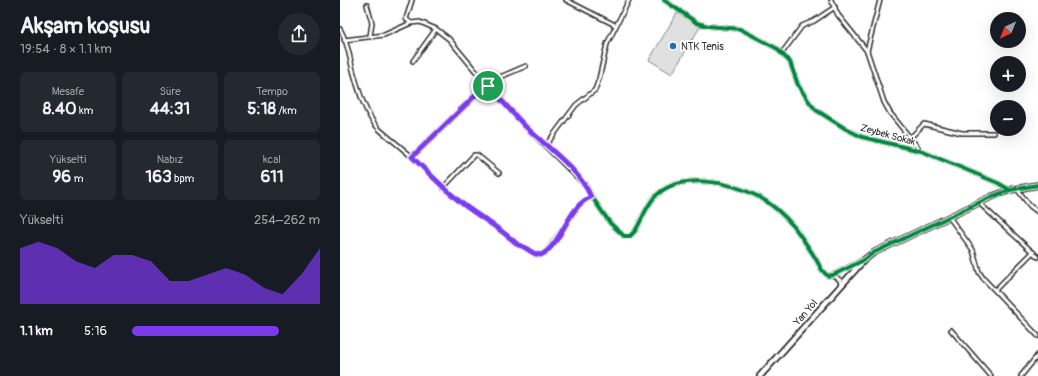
<!DOCTYPE html>
<html lang="tr">
<meta charset="utf-8">
<style>
:root{--surface:#171b24;--page:#242831;--text:#f1f3f6;--muted:#9ea1a6;--accent:#7c3aed}
body{margin:0;font-family:Pangolin,sans-serif;background:var(--page);color:var(--text);height:100vh;display:flex;flex-direction:column;font-size:15px;white-space:nowrap}
*{box-sizing:border-box;margin:0}
p{font-size:13px;color:var(--muted)}
.icon{flex:none;width:22px;height:22px;fill:none;stroke:currentColor;stroke-width:2;stroke-linecap:round;stroke-linejoin:round}
.map{position:relative;flex:1;overflow:hidden}
.details{display:flex;flex-direction:column;background:var(--surface);width:340px}
.details>*{flex:none}
.needle{width:26px;rotate:223deg}
.tools{position:absolute;left:650px;top:12px;display:grid;gap:8px}
.tools a{display:grid;place-items:center;width:36px;height:36px;border-radius:50%;background:var(--surface);box-shadow:0 4px 16px #0002;font-size:20px}
.pin{position:absolute;display:grid;place-items:center;width:34px;height:34px;color:#fff;margin:-17px;border:2px solid #fff;border-radius:50%;box-shadow:0 1px 4px #0007}
.round{display:grid;place-items:center;flex:none;width:42px;height:42px;border-radius:21px;background:var(--page)}
.overview{display:flex;align-items:center;justify-content:space-between;height:68px;padding:0 20px}
h1{font-size:22px;font-weight:700;line-height:30px}
.metrics{display:grid;grid-template-columns:repeat(3,1fr);gap:6px;height:68px;padding:4px 20px}
.metrics div{display:grid;align-content:center;border-radius:6px;background:var(--page);text-align:center}
.metrics b{font-size:17px;font-weight:700}
.metrics small{font-size:11px;font-weight:400}
.metrics p{font-size:11px}
.chart{height:112px;padding:8px 20px}
.chart p{display:flex;justify-content:space-between}
.chart svg{width:100%;height:72px;margin-top:4px;fill:var(--accent);opacity:.7}
ul{padding:0 20px;list-style:none;font-size:13px}
li{display:grid;grid-template-columns:64px 48px 1fr;align-items:center;height:30px}
li i{height:10px;border-radius:5px;background:var(--accent)}
main{display:flex;flex:1;min-height:0}
.map>svg:first-child{display:block}
.green{fill:#e0e0e0;stroke:#868686}
.lines{fill:none;stroke-linecap:round;stroke-linejoin:round}
.street-casing{stroke:#2b2b2b;stroke-width:6}
.secondary-casing{stroke:#2b2b2b;stroke-width:8}
.street{stroke:#fff;stroke-width:3}
.secondary{stroke:#fff;stroke-width:4.5}
.cycleway-casing{stroke:#fff;stroke-width:6}
.cycleway{stroke:#00873e;stroke-width:4}
.route-casing{stroke:#fff;stroke-width:8}
.route{stroke:#7c3aed;stroke-width:5}
.poi-dot{fill:#1f6fb2;stroke:#fff;stroke-width:1.5}
.labels{text-anchor:middle;stroke-width:3.5;stroke-linejoin:round;paint-order:stroke}
.poi-label{font-size:10px;fill:#2b2b2b;stroke:#fff;text-anchor:start}
.street-label{font-size:10px;fill:#2b2b2b;stroke:#fff}
</style>
<main>
<section class="details">
<div class="overview"><div><h1>Akşam koşusu</h1><p>19:54 · 8 × 1.1 km</p></div><a class="round"><svg class="icon" aria-label="share" viewBox="0 0 24 24"><path d="M12 15V3M7 8l5-5 5 5M5 13v7h14v-7"/></svg></a></div>
<div class="metrics">
<div><p>Mesafe</p><b>8.40<small> km</small></b></div>
<div><p>Süre</p><b>44:31</b></div>
<div><p>Tempo</p><b>5:18<small> /km</small></b></div>
</div>
<div class="metrics">
<div><p>Yükselti</p><b>96<small> m</small></b></div>
<div><p>Nabız</p><b>163<small> bpm</small></b></div>
<div><p>kcal</p><b>611</b></div>
</div>
<div class="chart"><p><span>Yükselti</span>254–262 m</p>
<svg viewBox="0 0 160 44" preserveAspectRatio="none"><path d="M0 44V10L10 6L20 10L30 18L40 22L50 14L60 14L70 18L80 30L90 30L100 26L110 22L120 26L130 34L140 38L150 26L160 10V44z"/></svg>
</div>
<ul>
<li><b>1.1 km</b>5:16<i style="width:78%"></i></li>
</ul>
</section>
<div class="map">
<svg width="698" height="376" viewBox="0 0 698 376">
<rect width="100%" height="100%" fill="#fff"/>
<filter id="ink" filterUnits="userSpaceOnUse"><feTurbulence type="fractalNoise" baseFrequency=".025" numOctaves="2"/><feDisplacementMap in="SourceGraphic" scale="8" xChannelSelector="R" yChannelSelector="G"/><feConvolveMatrix kernelMatrix="1 2 1 2 8 2 1 2 1" color-interpolation-filters="sRGB"/></filter>
<g filter="url(#ink)">
<path class="green" d="M337,13L360,27L332,74L309,60Z"/>
<g class="lines">
<g class="street-casing">
<g id="street">
<path d="M226,0L275,25"/>
<path d="M324,0L357,23L368,26L400,29L436,48L450,62L458,85L470,103L476,110L506,129L522,137L581,151L658,183L670,190"/>
<path d="M491,0L498,15L527,51"/>
<path d="M540,0L527,51L544,102L550,113L580,150"/>
<path d="M27,5L32,23L30,36"/>
<path d="M71,23L66,19L72,0"/>
<path d="M0,29C8,42 9,56 13,70C18,88 25,115 39,129C49,138 61,147 72,157L142,89L148,86L185,126L246,186L251,197"/>
<path d="M4,40L44,35L71,23L80,22L96,29L109,39L148,86"/>
<path d="M442,53L462,26L474,21L495,7"/>
<path d="M73,61L96,29"/>
<path d="M146,83L186,66"/>
<path d="M569,139L584,124L622,133H654"/>
<path d="M206,145L236,105L255,90L259,79L267,44L289,0"/>
<path d="M72,157C89,173 105,190 124,205C141,218 162,229 178,245L182,246L196,255L205,253L242,202L251,197L254,200L270,223L284,236H290L295,231C302,220 308,201 319,193C344,173 389,182 415,195C430,202 445,216 455,228C461,237 468,246 474,256C479,263 480,271 488,276L493,275L521,261"/>
<path d="M103,188L134,155H137L159,173"/>
<path d="M677,189L690,206L698,212"/>
<path d="M639,203L698,257"/>
<path d="M609,217L633,250L639,272L643,278L698,336"/>
<path d="M493,275L500,280L501,285"/>
<path d="M655,290L693,252"/>
<path d="M611,330L651,376"/>
<path d="M681,376L698,355"/>
</g>
</g>
<g class="secondary-casing">
<path id="secondary" d="M420,376L524,260L533,253L651,197L670,190L698,185"/>
</g>
<use href="#street" class="street"/>
<use href="#secondary" class="secondary"/>
<g class="cycleway-casing">
<g id="cycleway">
<path d="M324,0L357,23L368,26L400,29L436,48L450,62L458,85L470,103L476,110L506,129L522,137L581,151L658,183L670,190"/>
<path d="M72,157C89,173 105,190 124,205C141,218 162,229 178,245L182,246L196,255L205,253L242,202L251,197L254,200L270,223L284,236H290L295,231C302,220 308,201 319,193C344,173 389,182 415,195C430,202 445,216 455,228C461,237 468,246 474,256C479,263 480,271 488,276L493,275L524,260L533,253L651,197L670,190L698,185"/>
</g>
</g>
<use href="#cycleway" class="cycleway"/>
</g>
</g>
<g class="lines" filter="url(#ink)">
<g class="route-casing">
<path id="route" d="M148,86C161,99 173,114 186,127C208,148 239,169 251,197C228,205 222,245 201,255C191,255 187,246 178,245C162,229 141,218 124,205C105,190 89,173 72,157L142,89Z"/>
</g>
<use href="#route" class="route"/>
</g>
<circle class="poi-dot" cx="333" cy="46" r="4"/>
<g class="labels">
<g class="poi-label">
<text x="341" y="50">NTK Tenis</text>
</g>
<g class="street-label">
<text transform="translate(548 134) rotate(15)" y="4">Zeybek Sokak</text>
<text transform="translate(465 312) rotate(-49)" y="4">Yan Yol</text>
</g>
</g>
</svg>
<div class="tools">
<a><svg class="needle" viewBox="-14 -14 28 28"><path d="M0-13l5 13h-10z" fill="#e53935"/><path d="M0 13l5-13h-10z" fill="#9ea1a6"/></svg></a>
<a>+</a>
<a>−</a>
</div>
<div class="pin" style="left:148px;top:86px;background:#1e9e55"><svg class="icon" aria-label="arrive" viewBox="0 0 24 24"><path d="M6 21V4h12l-3 4 3 4H6"/></svg></div>
</div>
</main>
